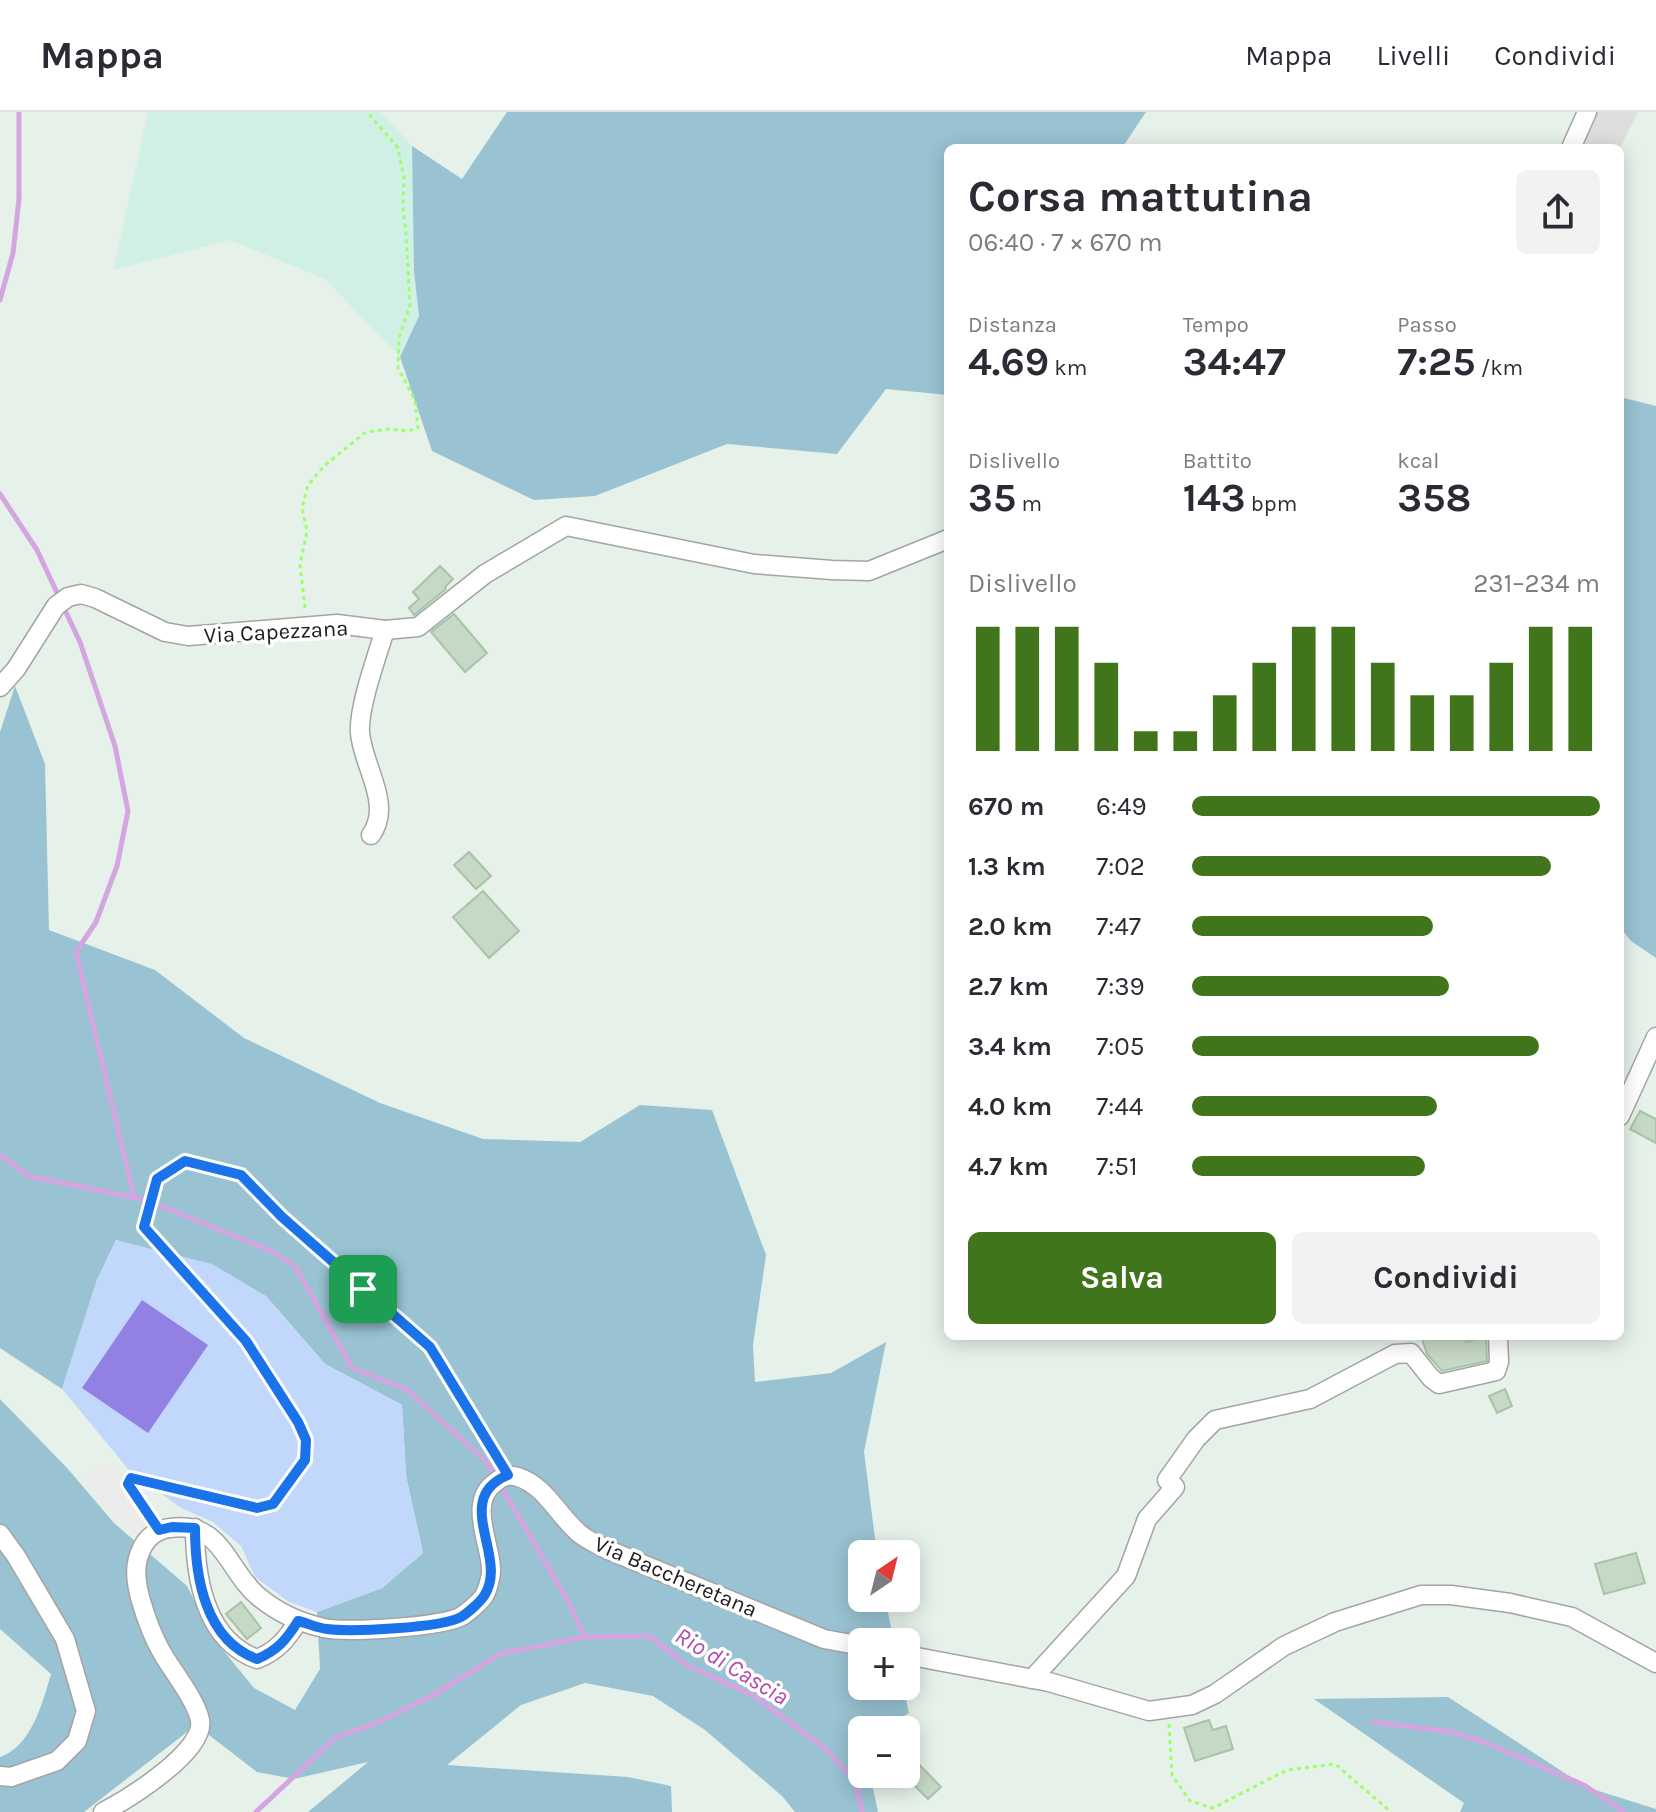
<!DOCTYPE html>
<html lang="it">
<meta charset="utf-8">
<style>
:root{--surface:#fff;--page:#f2f2f3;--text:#2b2b33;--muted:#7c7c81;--line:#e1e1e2;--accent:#41751c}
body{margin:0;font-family:Karla,sans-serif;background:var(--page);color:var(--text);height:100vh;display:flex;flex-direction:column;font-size:30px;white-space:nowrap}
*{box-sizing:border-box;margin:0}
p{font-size:26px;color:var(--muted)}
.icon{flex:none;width:44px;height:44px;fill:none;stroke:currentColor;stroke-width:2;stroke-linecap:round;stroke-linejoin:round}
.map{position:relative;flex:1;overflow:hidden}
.drawer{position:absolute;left:944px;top:32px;width:680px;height:1196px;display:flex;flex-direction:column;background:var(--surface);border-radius:12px;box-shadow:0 4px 20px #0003}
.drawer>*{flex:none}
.needle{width:52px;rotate:35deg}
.fabs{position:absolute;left:848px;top:1428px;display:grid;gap:16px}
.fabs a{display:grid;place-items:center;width:72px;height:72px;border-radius:12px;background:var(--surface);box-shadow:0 4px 20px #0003;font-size:40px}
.pin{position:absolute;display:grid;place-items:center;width:68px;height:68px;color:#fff;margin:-34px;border-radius:16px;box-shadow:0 4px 12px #0006}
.round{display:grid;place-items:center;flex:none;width:84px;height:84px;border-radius:12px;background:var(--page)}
.summary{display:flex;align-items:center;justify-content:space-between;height:136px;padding:0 24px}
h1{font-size:44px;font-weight:700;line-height:60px}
.stats{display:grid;grid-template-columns:repeat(3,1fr);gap:12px;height:136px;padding:8px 24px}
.stats div{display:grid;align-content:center}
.stats b{font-size:40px;font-weight:700}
.stats small{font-size:22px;font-weight:400}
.stats p{font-size:22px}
.chart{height:224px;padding:16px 24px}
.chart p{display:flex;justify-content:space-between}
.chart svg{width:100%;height:144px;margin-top:8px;stroke:var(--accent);stroke-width:6}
.action{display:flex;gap:16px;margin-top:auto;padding:16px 24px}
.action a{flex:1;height:92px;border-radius:12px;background:var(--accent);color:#fff;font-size:32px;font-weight:700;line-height:92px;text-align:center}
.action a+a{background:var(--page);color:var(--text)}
ul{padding:0 24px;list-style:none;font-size:26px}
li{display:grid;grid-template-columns:128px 96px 1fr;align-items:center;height:60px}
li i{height:20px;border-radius:10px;background:var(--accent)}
header{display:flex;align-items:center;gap:48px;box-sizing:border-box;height:112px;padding:0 40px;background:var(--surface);border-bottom:2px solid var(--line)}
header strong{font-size:38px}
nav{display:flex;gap:44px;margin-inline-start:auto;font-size:28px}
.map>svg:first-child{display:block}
.residential{fill:#dededd}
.farmland{fill:#d1f0e5}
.forest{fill:#99c3d2}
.park{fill:#c2d7fc}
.pitch{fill:#9281e3}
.parking{fill:#ececec}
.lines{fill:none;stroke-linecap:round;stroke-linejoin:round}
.stream{stroke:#d4a5e0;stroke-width:5}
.building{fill:#c6d8c6;stroke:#a8c4a8;stroke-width:2}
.minor-casing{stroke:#a4a4a4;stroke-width:21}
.path{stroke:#9cff69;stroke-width:3;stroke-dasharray:4 4;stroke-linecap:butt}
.minor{stroke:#fff;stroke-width:18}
.route-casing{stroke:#fff;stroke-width:16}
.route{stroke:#1a73e8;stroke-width:10}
.labels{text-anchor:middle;stroke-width:7;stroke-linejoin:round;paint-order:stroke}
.street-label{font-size:22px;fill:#202020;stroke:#fff}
.water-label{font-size:24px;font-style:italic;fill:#b547af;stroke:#fff}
</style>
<header>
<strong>Mappa</strong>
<nav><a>Mappa</a><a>Livelli</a><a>Condividi</a></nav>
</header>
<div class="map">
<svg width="1656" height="1700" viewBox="0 0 1656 1700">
<rect width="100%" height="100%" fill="#e6f1e9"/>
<path class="residential" d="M1578,0H1638L1620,36H1565Z"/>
<path class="farmland" d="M148,0H381L412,34L414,159L419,204L400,245L325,167L230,128L113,158Z"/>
<g class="forest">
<path d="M507,0H1146L1122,36H948V283L886,277L837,342L727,332L595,384L534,388L432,339L400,245L419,204L414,159L412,34L462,67Z"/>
<path d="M1620,285L1656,294V846L1631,829L1620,815Z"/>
<path d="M15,574L45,652L49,818L155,858L244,926L380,991L483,1027L580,1030L640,993L712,998L766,1143L753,1233L755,1270L831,1261L886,1230L864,1340L877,1442H862V1486H885L894,1530H862V1574H903L909,1601L879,1618H862V1662H870L878,1700H795L782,1684L705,1618L653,1584L585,1571L521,1593L447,1653L628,1665L671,1674L672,1700H308L368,1650L294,1667L257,1660L196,1613L84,1700H0V1645C31,1635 43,1590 51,1562L0,1517V1287L68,1357L114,1411L187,1474L214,1527L254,1576L295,1598L320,1557L317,1500L382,1476L423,1441L406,1364L402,1293L325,1252L266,1184L116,1128L97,1168L62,1277L0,1236V620Z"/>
<path d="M1448,1585L1586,1675L1656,1697V1700H1460L1464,1691L1314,1587Z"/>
</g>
<path class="park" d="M116,1128L212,1152L266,1184L325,1252L402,1293L406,1364L423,1441L382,1476L317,1500L289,1490L255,1465L241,1434L213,1410L181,1396L129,1358L62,1277L97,1168Z"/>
<path class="pitch" d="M142,1188L208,1233L148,1321L82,1276Z"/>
<path class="parking" d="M99,1352L113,1355L136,1377L157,1411L141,1427L115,1404L87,1372L88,1358Z"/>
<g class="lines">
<g class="stream">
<path d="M0,188L13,141L19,87V0"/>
<path d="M0,382L37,438L59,485"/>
<path d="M63,494L80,530L115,634L128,699L117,754L96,810L76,840L134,1085"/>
<path d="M0,1043L28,1064L146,1088L271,1139L295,1154L352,1256L406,1277L486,1349L495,1365"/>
<path d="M500,1373L568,1489L585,1525"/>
<path d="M1373,1610L1452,1620L1484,1630L1584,1673L1624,1700"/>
<path d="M256,1700L336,1625L374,1612L430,1585L500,1542L585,1525L649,1524L688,1554L754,1584L826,1637L855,1669L862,1700"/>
</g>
</g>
<g class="building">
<path d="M440,454L453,467L445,475L446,477L414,503L409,496L419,487L413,480Z"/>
<path d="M454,502L487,541L465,560L431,520Z"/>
<path d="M469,740L491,764L476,777L454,753Z"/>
<path d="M483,779L519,819L489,846L453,805Z"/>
<path d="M1640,999L1656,1007V1031L1630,1017Z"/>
<path d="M1421,1224H1465L1466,1230L1486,1224L1487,1249L1442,1259L1427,1242Z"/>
<path d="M1505,1277L1512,1294L1497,1301L1489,1284Z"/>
<path d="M1636,1441L1645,1471L1604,1482L1595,1452Z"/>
<path d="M241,1490L261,1516L247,1527L226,1502Z"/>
<path d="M1209,1608L1213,1618L1226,1614L1233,1637L1195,1649L1184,1616Z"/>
<path d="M906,1639L941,1675L928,1687L906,1665Z"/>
</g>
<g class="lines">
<g class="minor-casing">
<g id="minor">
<path d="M1571,36L1587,0"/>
<path d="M0,575L16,557L56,494L68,485L81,482L95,486L165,520L188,524L337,512L385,518L418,515L485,462L566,414L754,452L832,458L869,459L948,427"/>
<path d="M371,723C393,692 363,655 360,621C358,596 377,544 385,518"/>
<path d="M1620,1004L1656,925"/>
<path d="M195,1416C195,1465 205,1528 257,1547C277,1539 287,1527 298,1509"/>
<path d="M0,1422L16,1444L65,1527L86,1599L77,1629L57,1649L11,1665L0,1664"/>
<path d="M906,1543L1049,1570L1149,1599L1192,1593L1215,1582L1284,1534L1335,1510L1421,1483H1451L1510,1491L1572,1505L1656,1551"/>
<path d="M1032,1567L1126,1464L1147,1407L1175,1375L1167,1368L1196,1327L1215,1308L1310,1287L1395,1242L1411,1241L1431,1266L1439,1272L1496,1259L1499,1250L1498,1224"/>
<path d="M103,1700C128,1687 206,1639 200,1608C195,1586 172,1559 161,1539C152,1523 146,1506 141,1489C136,1471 133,1453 142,1436C147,1425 158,1417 170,1416C222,1408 227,1459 259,1485C277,1500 301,1511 324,1516C346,1521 443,1515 462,1504C468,1500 480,1490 484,1484C488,1477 492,1462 491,1455C489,1429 468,1388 496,1370C503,1364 509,1362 518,1365C546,1374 558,1404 580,1422C587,1428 597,1432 606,1437L824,1527L862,1534"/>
</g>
</g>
<g class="path">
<path d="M305,496L300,453L307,419L302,396L308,373L325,353L366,320L389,317L408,319L418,316L415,288L398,256L399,226L410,193L406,121L403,97L404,66L398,36L367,0"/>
<path d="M151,1406L128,1372L131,1366L257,1396L273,1392L305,1348L306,1328L298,1310L246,1229L144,1115L157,1067L185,1049L241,1063L282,1105L430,1235L500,1350"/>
<path d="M1169,1612L1172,1663L1190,1689L1213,1696L1287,1658L1335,1652L1391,1700"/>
</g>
<use href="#minor" class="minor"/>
</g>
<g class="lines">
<g class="route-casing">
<path id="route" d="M185,1049L241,1063L282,1105L430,1235L508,1363C450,1387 510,1446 484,1484C480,1490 468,1501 461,1505C441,1516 352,1520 327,1517C317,1516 307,1511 298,1509C287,1527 277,1539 257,1547C205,1528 195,1465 195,1416L172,1415L159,1418L128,1372L131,1366L257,1396L273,1392L305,1348L306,1328L298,1310L246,1229L144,1115L157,1067Z"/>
</g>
<use href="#route" class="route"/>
</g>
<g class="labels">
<g class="street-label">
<text transform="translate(276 519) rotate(-3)" y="8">Via Capezzana</text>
<text transform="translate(676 1464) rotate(23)" y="8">Via Baccheretana</text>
</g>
<g class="water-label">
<text transform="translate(732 1554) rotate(31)" y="8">Rio di Cascia</text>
</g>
</g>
</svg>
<div class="fabs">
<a><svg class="needle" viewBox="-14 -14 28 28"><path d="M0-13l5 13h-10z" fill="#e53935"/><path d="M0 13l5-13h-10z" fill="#7c7c81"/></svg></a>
<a>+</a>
<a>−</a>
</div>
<div class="pin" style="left:363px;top:1177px;background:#1e9e55"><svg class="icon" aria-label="arrive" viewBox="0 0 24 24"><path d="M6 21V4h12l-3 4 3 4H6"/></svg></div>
<section class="drawer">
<div class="summary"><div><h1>Corsa mattutina</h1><p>06:40 · 7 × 670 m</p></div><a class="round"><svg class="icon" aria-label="share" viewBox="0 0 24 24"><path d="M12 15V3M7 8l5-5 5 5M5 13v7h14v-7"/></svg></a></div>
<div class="stats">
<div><p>Distanza</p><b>4.69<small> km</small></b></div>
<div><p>Tempo</p><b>34:47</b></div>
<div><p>Passo</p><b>7:25<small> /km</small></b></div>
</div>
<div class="stats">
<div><p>Dislivello</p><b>35<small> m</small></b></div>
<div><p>Battito</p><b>143<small> bpm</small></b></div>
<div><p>kcal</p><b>358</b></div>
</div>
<div class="chart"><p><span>Dislivello</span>231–234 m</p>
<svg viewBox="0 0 160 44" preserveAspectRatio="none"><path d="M5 44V6M15 44V6M25 44V6M35 44V17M45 44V38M55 44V38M65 44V27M75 44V17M85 44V6M95 44V6M105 44V17M115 44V27M125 44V27M135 44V17M145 44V6M155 44V6"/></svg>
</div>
<ul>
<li><b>670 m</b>6:49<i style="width:100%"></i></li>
<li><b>1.3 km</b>7:02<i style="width:88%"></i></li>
<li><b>2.0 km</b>7:47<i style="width:59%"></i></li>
<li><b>2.7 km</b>7:39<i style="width:63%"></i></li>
<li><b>3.4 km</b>7:05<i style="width:85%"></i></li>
<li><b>4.0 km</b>7:44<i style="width:60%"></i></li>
<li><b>4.7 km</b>7:51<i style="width:57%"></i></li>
</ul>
<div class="action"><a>Salva</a><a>Condividi</a></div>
</section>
</div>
